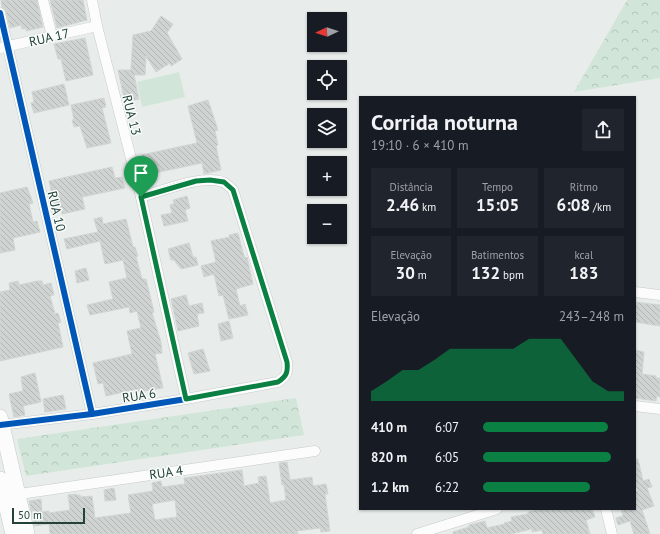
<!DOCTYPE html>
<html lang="pt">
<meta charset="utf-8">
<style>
:root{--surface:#171b24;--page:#20242c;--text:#f1f3f6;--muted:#9ea1a6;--accent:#0b8043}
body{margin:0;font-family:"PT Sans",sans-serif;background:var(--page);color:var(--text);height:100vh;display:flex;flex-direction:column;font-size:15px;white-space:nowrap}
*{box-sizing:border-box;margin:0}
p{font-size:13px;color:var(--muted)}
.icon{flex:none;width:22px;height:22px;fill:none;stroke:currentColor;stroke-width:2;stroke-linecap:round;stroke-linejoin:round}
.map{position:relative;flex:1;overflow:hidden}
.side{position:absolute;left:359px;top:96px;width:277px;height:414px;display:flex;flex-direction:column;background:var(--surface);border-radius:0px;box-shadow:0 1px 3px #0004}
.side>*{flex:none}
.needle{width:26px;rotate:266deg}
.buttons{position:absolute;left:307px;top:12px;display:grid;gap:8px}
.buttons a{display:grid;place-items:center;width:40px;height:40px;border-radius:0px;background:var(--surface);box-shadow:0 1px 3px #0004;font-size:20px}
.scale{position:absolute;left:12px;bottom:10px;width:73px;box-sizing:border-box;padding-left:4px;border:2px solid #24423a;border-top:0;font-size:11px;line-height:14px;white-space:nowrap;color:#24423a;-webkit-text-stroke:3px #f7fbf9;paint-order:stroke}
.pin{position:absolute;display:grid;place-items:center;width:34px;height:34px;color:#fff;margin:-41px -17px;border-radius:50% 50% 50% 0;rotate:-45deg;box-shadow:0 0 4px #0007}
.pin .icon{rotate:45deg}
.round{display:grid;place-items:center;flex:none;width:42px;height:42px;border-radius:0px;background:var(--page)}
.headline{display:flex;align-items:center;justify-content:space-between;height:68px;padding:0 12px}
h1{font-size:22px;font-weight:700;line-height:30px}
.stats{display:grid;grid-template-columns:repeat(3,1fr);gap:6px;height:68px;padding:4px 12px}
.stats div{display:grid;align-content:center;border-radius:0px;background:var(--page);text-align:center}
.stats b{font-size:17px;font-weight:700}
.stats small{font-size:11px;font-weight:400}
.stats p{font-size:11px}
.chart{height:112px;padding:8px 12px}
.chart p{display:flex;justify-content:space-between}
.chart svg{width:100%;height:72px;margin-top:4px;fill:var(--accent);opacity:.7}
ul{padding:0 12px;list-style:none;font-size:13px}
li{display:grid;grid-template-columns:64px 48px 1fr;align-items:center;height:30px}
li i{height:10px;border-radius:5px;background:var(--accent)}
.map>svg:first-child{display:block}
.grass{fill:#d1e6d8}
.forest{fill:url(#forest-crowns)}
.building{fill:url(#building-back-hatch);stroke:#d1d6d4;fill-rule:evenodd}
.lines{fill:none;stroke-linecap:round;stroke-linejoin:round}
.street-casing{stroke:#c5cac8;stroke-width:11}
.secondary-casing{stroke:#c3cbc8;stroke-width:16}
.street{stroke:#fcfcfc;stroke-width:10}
.secondary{stroke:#fcfcfc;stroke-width:15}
.cycleway-casing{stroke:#f7fbf9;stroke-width:8}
.cycleway{stroke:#0057b8;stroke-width:6}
.route-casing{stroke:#fff;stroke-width:8}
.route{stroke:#0b8043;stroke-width:5}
.labels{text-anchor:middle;stroke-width:3;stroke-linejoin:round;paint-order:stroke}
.street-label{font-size:13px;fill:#24423a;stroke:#f7fbf9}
</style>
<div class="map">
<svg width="660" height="534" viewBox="0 0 660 534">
<defs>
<pattern id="forest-crowns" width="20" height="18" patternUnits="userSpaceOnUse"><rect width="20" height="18" fill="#d1e6d8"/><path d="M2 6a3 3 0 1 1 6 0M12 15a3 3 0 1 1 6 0" fill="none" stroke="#b3c6ba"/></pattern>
<pattern id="building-back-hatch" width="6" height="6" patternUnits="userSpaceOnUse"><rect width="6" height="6" fill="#cfd4d2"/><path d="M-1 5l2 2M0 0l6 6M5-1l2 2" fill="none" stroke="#b2b7b5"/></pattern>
</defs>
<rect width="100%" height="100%" fill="#e8edeb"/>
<path class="grass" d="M179,72L185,97L142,107L137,82Z"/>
<g class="forest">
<path d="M627,0H660V78L574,92Z"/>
<path d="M296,398L304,435L26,476L17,439Z"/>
</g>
<g class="building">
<path d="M1,0H37L43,27L26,31V28L22,29L21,25L10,28L6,12L2,7Z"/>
<path d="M50,0H83L87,20L57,28Z"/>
<path d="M161,16L173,24L167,33L182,59L171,66L170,63L156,72L146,56L145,75H134L139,99L125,102L118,70H131L133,35L151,31Z"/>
<path d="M85,38L93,75L66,81L61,59H58L54,44Z"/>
<path d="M64,84L69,105L34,113L31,103L34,102L32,92Z"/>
<path d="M104,98L106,107L102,108L111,143L87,148L80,126L74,127L72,120H74L71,105Z"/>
<path d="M208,100L218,130L215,131L218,145L216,146L221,170L204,174L202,163L145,175L141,155L197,143L188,106Z"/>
<path d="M112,167L115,178L122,177L125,188L82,197L85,209L62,214L60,203L54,204L49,181Z"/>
<path d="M27,187L33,203L29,204L33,222L37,221L40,232L13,238L15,250L0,253V193Z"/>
<path d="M187,196L190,208L185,210L188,221L164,226L161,215L172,213L170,205L174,204L173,200Z"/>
<path d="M102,217L103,224L126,219L133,247H135L138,256L136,257L142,279H146L154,312L152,313L161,342L162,353L155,354L163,388L138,392V389L106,396L103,383L98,384L93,363L132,354L127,331L141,328L137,311L130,313L129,307L90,315L87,305L113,299L109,282L127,278L123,260L105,264L100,241L67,249L64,239L98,232L94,219Z"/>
<path d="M238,233L244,256L246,258L247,257L253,284L236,289L240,306L245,304L248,315L229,319L223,295L219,296L214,274L204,277L201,266L216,262L211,241L230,237L229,235Z"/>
<path d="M189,243L193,257H196L198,265L181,269L174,260H171L168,249Z"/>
<path d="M86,268L89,280L77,283L75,271Z"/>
<path d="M18,281L19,285L37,281H42L43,285L51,283L54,295L50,296L55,314L58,313L61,322L58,323L63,347L0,361V292L10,290L9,283Z"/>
<path d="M186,295L189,306L202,303L204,313L197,314L199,326L178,331L171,299Z"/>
<path d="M635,302L660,305V326L635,322Z"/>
<path d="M229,321L233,338L221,341L218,324Z"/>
<path d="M203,349L210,371L194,374L188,353Z"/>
<path d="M635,350L644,352L642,374L656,376V378H660V397L657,396L656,401L635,398Z"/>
<path d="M35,373L41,402L23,406L25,415L14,417L9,394L23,391L21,377Z"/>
<path d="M63,395L66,409L45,412L43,399Z"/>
<path d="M635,459H638L643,481L649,479L652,487L647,488L654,506L642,510L650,534H634L630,521L618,525L616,518L623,516L621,509H635V492L638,491L635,483Z"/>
<path d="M287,462L290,480L312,477L313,486L326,484L328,494H325L330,531L321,532L320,528L297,531L298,534H50L49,524L34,526L29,501L41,499L42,512L49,511V513L70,510L68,495L76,494V495H80L81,497L92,496L95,518L131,513L128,495L153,491L152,483L161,481L162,487L185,484L184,478L242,470L244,486L259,483L258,477L266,476L270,503L286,500L284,485H282L279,463ZM175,500L177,517L155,520L152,504Z"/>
<path d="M114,488L116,500L105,501L104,490Z"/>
<path d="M540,509H592L595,517L586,520L590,534H543L542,530L532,532V529L511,534H453V532L469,527V525L485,521L487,528L505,524L504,523L512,521L511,517L528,514V512Z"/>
</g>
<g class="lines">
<g class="street-casing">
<g id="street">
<path d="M43,0L52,36"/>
<path d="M92,0L97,26L141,197L186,399"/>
<path d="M0,13L92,414"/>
<path d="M0,48L97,26"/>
<path d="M635,292L660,295"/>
<path d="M635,406L660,409"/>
<path d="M0,425L92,414L186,399L278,382C287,376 288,372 287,362L233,190C230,187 227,184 223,182C203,174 162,191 141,197"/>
<path d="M13,495L315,451"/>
<path d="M606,509L612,534"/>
<path d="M417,534L497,509"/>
</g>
</g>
<g class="secondary-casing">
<g id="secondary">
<path d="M0,417L27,534"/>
<path d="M0,479L13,534"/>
</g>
</g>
<use href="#street" class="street"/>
<use href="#secondary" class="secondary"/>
<g class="cycleway-casing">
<g id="cycleway">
<path d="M0,13L92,414"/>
<path d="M0,425L92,414L186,399L278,382C287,376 288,372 287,362L233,190C230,187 227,184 223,182C203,174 162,191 141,197"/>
</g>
</g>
<use href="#cycleway" class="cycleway"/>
</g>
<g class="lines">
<g class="route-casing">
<path id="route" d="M210,180L224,182L233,190L287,362C288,372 287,376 278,382L186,399L141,197L196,181Z"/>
</g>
<use href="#route" class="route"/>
</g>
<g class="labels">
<g class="street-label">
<text transform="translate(49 37) rotate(-13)" y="5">RUA 17</text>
<text transform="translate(132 115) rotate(76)" y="5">RUA 13</text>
<text transform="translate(57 211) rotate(77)" y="5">RUA 10</text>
<text transform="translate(139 395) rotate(-9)" y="5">RUA 6</text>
<text transform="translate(166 472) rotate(-8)" y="5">RUA 4</text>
</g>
</g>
</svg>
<div class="buttons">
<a><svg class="needle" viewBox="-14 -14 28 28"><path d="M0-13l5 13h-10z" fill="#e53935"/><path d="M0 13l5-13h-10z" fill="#9ea1a6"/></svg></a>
<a><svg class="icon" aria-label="locate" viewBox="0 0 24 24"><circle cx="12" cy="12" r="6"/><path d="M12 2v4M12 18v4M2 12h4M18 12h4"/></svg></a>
<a><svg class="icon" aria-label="layers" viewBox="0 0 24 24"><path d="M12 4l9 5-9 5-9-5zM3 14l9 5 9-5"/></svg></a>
<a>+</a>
<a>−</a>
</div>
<div class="scale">50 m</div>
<div class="pin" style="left:141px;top:197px;background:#1e9e55"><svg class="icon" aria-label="arrive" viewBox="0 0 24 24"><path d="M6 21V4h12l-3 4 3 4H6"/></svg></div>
<section class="side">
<div class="headline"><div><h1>Corrida noturna</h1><p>19:10 · 6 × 410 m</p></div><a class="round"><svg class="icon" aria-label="share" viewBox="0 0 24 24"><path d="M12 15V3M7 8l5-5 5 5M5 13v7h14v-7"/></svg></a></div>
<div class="stats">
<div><p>Distância</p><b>2.46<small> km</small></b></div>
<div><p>Tempo</p><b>15:05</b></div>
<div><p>Ritmo</p><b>6:08<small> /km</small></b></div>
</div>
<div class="stats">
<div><p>Elevação</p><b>30<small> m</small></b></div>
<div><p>Batimentos</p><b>132<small> bpm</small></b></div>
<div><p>kcal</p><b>183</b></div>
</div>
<div class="chart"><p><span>Elevação</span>243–248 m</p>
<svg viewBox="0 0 160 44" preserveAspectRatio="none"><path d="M0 44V38L10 32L20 25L30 25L40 19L50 12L60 12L70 12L80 12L90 12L100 6L110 6L120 6L130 19L140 32L150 38L160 38V44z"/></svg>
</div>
<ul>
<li><b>410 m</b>6:07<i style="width:89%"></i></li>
<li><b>820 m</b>6:05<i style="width:91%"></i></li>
<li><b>1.2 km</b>6:22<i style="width:76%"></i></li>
</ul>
</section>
</div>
